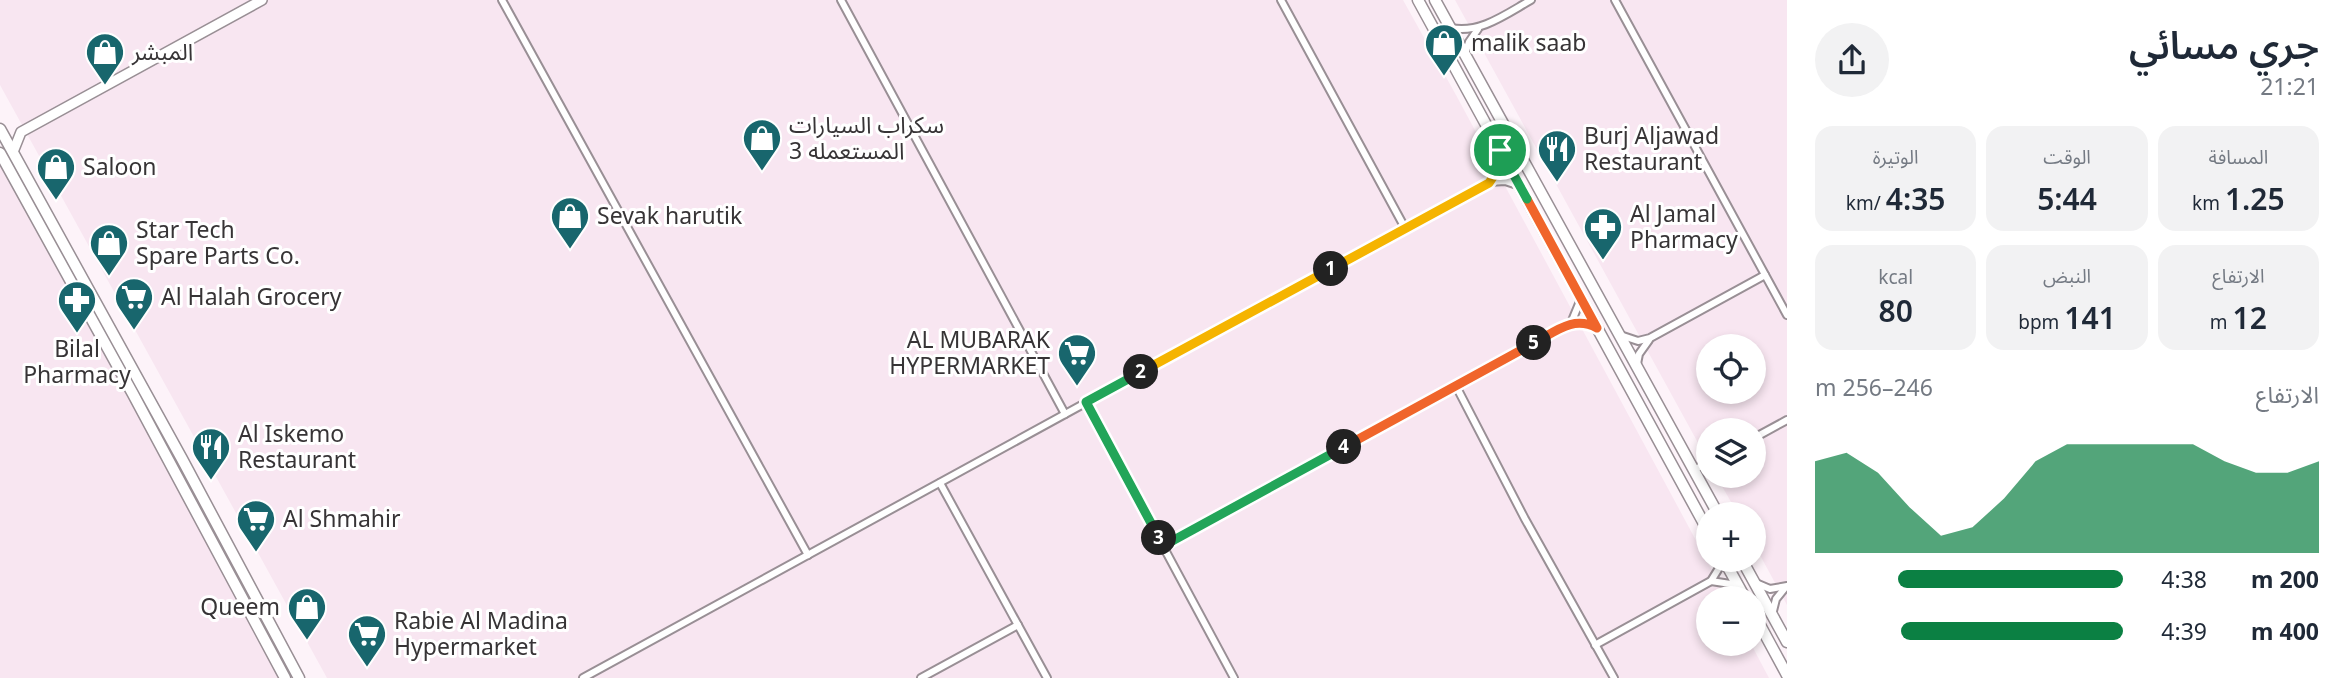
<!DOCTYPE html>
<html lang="ar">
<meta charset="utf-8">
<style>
:root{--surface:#fff;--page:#f2f2f3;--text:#1f2937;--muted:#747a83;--accent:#0b8043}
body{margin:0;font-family:"Noto Sans","Noto Sans Arabic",sans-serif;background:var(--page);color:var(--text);direction:rtl;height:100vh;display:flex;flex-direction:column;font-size:26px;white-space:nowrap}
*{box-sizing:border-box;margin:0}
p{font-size:23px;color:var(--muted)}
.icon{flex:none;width:38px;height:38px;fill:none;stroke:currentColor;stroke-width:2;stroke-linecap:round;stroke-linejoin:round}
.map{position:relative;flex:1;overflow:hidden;direction:ltr}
.details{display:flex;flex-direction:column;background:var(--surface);width:560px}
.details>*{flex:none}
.controls{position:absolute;left:1696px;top:334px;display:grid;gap:14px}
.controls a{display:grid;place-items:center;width:70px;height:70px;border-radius:50%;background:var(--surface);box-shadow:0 4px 10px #0003;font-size:35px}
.pin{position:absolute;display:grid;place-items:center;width:60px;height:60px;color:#fff;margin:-30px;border:4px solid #fff;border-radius:50%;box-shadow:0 2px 7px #0007}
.km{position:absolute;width:35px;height:35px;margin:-18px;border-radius:50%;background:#222;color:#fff;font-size:19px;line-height:35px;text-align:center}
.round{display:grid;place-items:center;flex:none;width:74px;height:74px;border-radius:37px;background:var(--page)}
.overview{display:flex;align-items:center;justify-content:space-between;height:119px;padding:0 28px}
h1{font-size:38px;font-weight:600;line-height:52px}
.metrics{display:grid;grid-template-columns:repeat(3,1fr);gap:10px;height:119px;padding:7px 28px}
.metrics div{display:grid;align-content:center;border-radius:18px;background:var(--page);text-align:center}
.metrics b{font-size:30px;font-weight:600}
.metrics small{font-size:19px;font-weight:400}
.metrics p{font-size:19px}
.chart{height:196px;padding:14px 28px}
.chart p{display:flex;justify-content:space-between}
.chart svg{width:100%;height:126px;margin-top:7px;fill:var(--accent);opacity:.7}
ul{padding:0 28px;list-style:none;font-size:23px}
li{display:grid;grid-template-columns:112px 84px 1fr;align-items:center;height:52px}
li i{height:18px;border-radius:9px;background:var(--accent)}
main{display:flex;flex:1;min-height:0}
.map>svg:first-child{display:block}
.built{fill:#f8e6f1;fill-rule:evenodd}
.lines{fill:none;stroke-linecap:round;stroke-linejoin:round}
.street-casing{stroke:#998f95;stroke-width:10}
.secondary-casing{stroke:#998f95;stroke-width:12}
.primary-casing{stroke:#998f95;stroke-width:13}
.street{stroke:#fff;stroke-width:6}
.secondary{stroke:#fff;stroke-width:9}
.primary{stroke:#fff;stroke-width:10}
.split-1-casing{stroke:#fff;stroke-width:14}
.split-2-casing{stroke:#fff;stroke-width:14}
.split-3-casing{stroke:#fff;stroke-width:14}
.split-4-casing{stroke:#fff;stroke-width:14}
.split-5-casing{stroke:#fff;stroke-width:14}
.split-6-casing{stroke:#fff;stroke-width:14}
.split-7-casing{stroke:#fff;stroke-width:14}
.split-1{stroke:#f5b400;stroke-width:9}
.split-2{stroke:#f5b400;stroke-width:9}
.split-3{stroke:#22a559;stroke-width:9}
.split-4{stroke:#22a559;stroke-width:9}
.split-5{stroke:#f0652b;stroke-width:9}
.split-6{stroke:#f0652b;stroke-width:9}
.split-7{stroke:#22a559;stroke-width:9}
.labels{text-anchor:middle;stroke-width:6;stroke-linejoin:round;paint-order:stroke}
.poi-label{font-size:23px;fill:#373436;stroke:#fff;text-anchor:start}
</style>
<main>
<section class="details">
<div class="overview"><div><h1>جري مسائي</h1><p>21:21</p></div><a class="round"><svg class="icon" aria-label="share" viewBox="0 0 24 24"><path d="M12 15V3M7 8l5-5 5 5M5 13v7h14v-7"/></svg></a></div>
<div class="metrics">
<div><p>المسافة</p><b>1.25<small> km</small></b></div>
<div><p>الوقت</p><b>5:44</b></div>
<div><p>الوتيرة</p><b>4:35<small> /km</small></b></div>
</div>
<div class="metrics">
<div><p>الارتفاع</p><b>12<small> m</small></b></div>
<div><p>النبض</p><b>141<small> bpm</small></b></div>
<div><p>kcal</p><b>80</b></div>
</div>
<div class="chart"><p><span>الارتفاع</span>246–256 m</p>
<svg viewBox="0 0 160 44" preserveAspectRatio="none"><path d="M0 44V12L10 9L20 16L30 28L40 38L50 35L60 25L70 12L80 6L90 6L100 6L110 6L120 6L130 12L140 16L150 16L160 12V44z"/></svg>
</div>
<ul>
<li><b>200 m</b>4:38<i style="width:73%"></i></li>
<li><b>400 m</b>4:39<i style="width:72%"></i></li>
</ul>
</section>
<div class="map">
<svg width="1787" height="678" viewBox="0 0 1787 678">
<rect width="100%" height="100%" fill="#fdf3f9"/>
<g class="built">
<path d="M0,0H1403L1456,95L1727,598H1708V644H1751L1769,678H327L0,85Z"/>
<path d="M1455,0H1787V605L1754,544V514H1738L1716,476H1754V430H1708V461ZM1708,346H1754V392H1708Z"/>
<path d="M0,165L282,678H0Z"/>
</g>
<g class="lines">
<g class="street-casing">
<g id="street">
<path d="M502,0L808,555"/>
<path d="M841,0L1065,414"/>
<path d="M1281,0L1405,228"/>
<path d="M1615,0L1787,315"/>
<path d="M1451,28C1480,34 1506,14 1531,0"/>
<path d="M1465,54L1469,42L1478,29"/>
<path d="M1490,181L1499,168L1501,153"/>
<path d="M1571,323L1581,299"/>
<path d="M1620,335L1638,341L1650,338L1765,275"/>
<path d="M1637,364L1639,354L1649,340"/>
<path d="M1456,386L1525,519L1614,678"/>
<path d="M1086,403L1234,678"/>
<path d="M1754,438L1787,420"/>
<path d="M1693,470L1708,463"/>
<path d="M940,483L1047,678"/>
<path d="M1163,546L1571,323H1585L1596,327"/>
<path d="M1711,581L1737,585"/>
<path d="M1756,583L1770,589L1787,586"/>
<path d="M1772,615L1776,599L1785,588"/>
<path d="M1595,645L1711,581L1724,560"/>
<path d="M583,678L1489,182L1505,181L1517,185"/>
<path d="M921,678L1018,625"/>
</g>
</g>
<g class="secondary-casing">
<path id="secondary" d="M13,152L21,132L262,0"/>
</g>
<g class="primary-casing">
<g id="primary">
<path d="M1418,0L1708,531"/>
<path d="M1435,0L1718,514"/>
<path d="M0,129L182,459L299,678"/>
<path d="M0,153L133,394L285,678"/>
<path d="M1724,560L1745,598"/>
<path d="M1742,560L1787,642"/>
<path d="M1754,614L1787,675"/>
</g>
</g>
<use href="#street" class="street"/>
<use href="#secondary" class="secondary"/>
<use href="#primary" class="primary"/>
</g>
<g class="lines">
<g class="split-1-casing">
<path id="split-1" d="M1331,269L1489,183L1499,168L1500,150"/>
</g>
<g class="split-2-casing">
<path id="split-2" d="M1141,372L1331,269"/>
</g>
<g class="split-3-casing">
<path id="split-3" d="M1141,372L1086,402L1159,538"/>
</g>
<g class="split-4-casing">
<path id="split-4" d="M1159,538L1163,546L1344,447"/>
</g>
<g class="split-5-casing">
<path id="split-5" d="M1344,447L1534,343"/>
</g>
<g class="split-6-casing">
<path id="split-6" d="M1527,199L1597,328C1573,315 1555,332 1534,343"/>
</g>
<g class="split-7-casing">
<path id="split-7" d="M1500,150L1527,199"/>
</g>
<use href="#split-1" class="split-1"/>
<use href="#split-2" class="split-2"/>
<use href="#split-3" class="split-3"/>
<use href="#split-4" class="split-4"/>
<use href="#split-5" class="split-5"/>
<use href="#split-6" class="split-6"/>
<use href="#split-7" class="split-7"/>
</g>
<defs>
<g id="shop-pin" transform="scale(2.0125)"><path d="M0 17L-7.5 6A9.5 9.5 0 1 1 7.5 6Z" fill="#18666d" stroke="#fff"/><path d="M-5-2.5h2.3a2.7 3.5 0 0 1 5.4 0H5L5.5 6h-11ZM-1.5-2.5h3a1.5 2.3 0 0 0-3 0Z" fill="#fff"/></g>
<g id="restaurant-pin" transform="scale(2.0125)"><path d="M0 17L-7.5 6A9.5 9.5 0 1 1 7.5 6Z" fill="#18666d" stroke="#fff"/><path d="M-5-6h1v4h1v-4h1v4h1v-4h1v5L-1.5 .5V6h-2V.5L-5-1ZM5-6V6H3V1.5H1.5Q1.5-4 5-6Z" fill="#fff"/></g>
<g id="pharmacy-pin" transform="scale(2.0125)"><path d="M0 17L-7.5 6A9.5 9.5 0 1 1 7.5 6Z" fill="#18666d" stroke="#fff"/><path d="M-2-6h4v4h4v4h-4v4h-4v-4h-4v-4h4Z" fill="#fff"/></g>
<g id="supermarket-pin" transform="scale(2.0125)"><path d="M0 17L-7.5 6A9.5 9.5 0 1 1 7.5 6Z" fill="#18666d" stroke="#fff"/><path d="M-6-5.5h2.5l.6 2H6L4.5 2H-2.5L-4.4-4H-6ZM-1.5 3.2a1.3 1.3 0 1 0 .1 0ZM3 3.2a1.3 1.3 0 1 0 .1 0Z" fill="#fff"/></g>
</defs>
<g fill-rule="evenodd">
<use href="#shop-pin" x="1444" y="43"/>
<use href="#shop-pin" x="105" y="52"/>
<use href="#shop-pin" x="762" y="138"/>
<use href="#restaurant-pin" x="1557" y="149"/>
<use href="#shop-pin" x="56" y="167"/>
<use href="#shop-pin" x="570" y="216"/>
<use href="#pharmacy-pin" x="1603" y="227"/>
<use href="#shop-pin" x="109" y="243"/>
<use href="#supermarket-pin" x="134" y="297"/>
<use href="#pharmacy-pin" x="77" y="300"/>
<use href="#supermarket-pin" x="1077" y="353"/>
<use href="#restaurant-pin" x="211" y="447"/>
<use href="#supermarket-pin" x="256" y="519"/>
<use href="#shop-pin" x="307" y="607"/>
<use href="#supermarket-pin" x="367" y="634"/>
</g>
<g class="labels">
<g class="poi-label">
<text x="1471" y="51">malik saab</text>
<text x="132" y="60">المبشر</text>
<text x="789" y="133">سكراب السيارات<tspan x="789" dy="26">المستعمله 3</tspan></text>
<text x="1584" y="144">Burj Aljawad<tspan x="1584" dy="26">Restaurant</tspan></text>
<text x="83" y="175">Saloon</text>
<text x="1630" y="222">Al Jamal<tspan x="1630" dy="26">Pharmacy</tspan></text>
<text x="597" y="224">Sevak harutik</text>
<text x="136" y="238">Star Tech<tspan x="136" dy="26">Spare Parts Co.</tspan></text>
<text x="161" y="305">Al Halah Grocery</text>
<text x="1050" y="348" text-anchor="end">AL MUBARAK<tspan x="1050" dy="26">HYPERMARKET</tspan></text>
<text x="77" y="357" text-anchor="middle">Bilal<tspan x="77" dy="26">Pharmacy</tspan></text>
<text x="238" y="442">Al Iskemo<tspan x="238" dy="26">Restaurant</tspan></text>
<text x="283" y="527">Al Shmahir</text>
<text x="280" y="615" text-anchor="end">Queem</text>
<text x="394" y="629">Rabie Al Madina<tspan x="394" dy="26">Hypermarket</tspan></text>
</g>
</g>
</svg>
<div class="controls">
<a><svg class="icon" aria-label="locate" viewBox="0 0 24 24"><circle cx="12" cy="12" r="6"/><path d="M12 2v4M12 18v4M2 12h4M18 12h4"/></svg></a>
<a><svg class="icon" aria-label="layers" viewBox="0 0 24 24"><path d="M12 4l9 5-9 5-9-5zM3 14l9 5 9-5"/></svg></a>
<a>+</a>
<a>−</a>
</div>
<div class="pin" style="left:1500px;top:150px;background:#1e9e55"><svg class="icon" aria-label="arrive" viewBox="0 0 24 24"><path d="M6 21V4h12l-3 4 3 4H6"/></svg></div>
<b class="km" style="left:1331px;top:269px">1</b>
<b class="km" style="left:1141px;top:372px">2</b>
<b class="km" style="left:1159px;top:538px">3</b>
<b class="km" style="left:1344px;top:447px">4</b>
<b class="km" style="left:1534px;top:343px">5</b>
</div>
</main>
